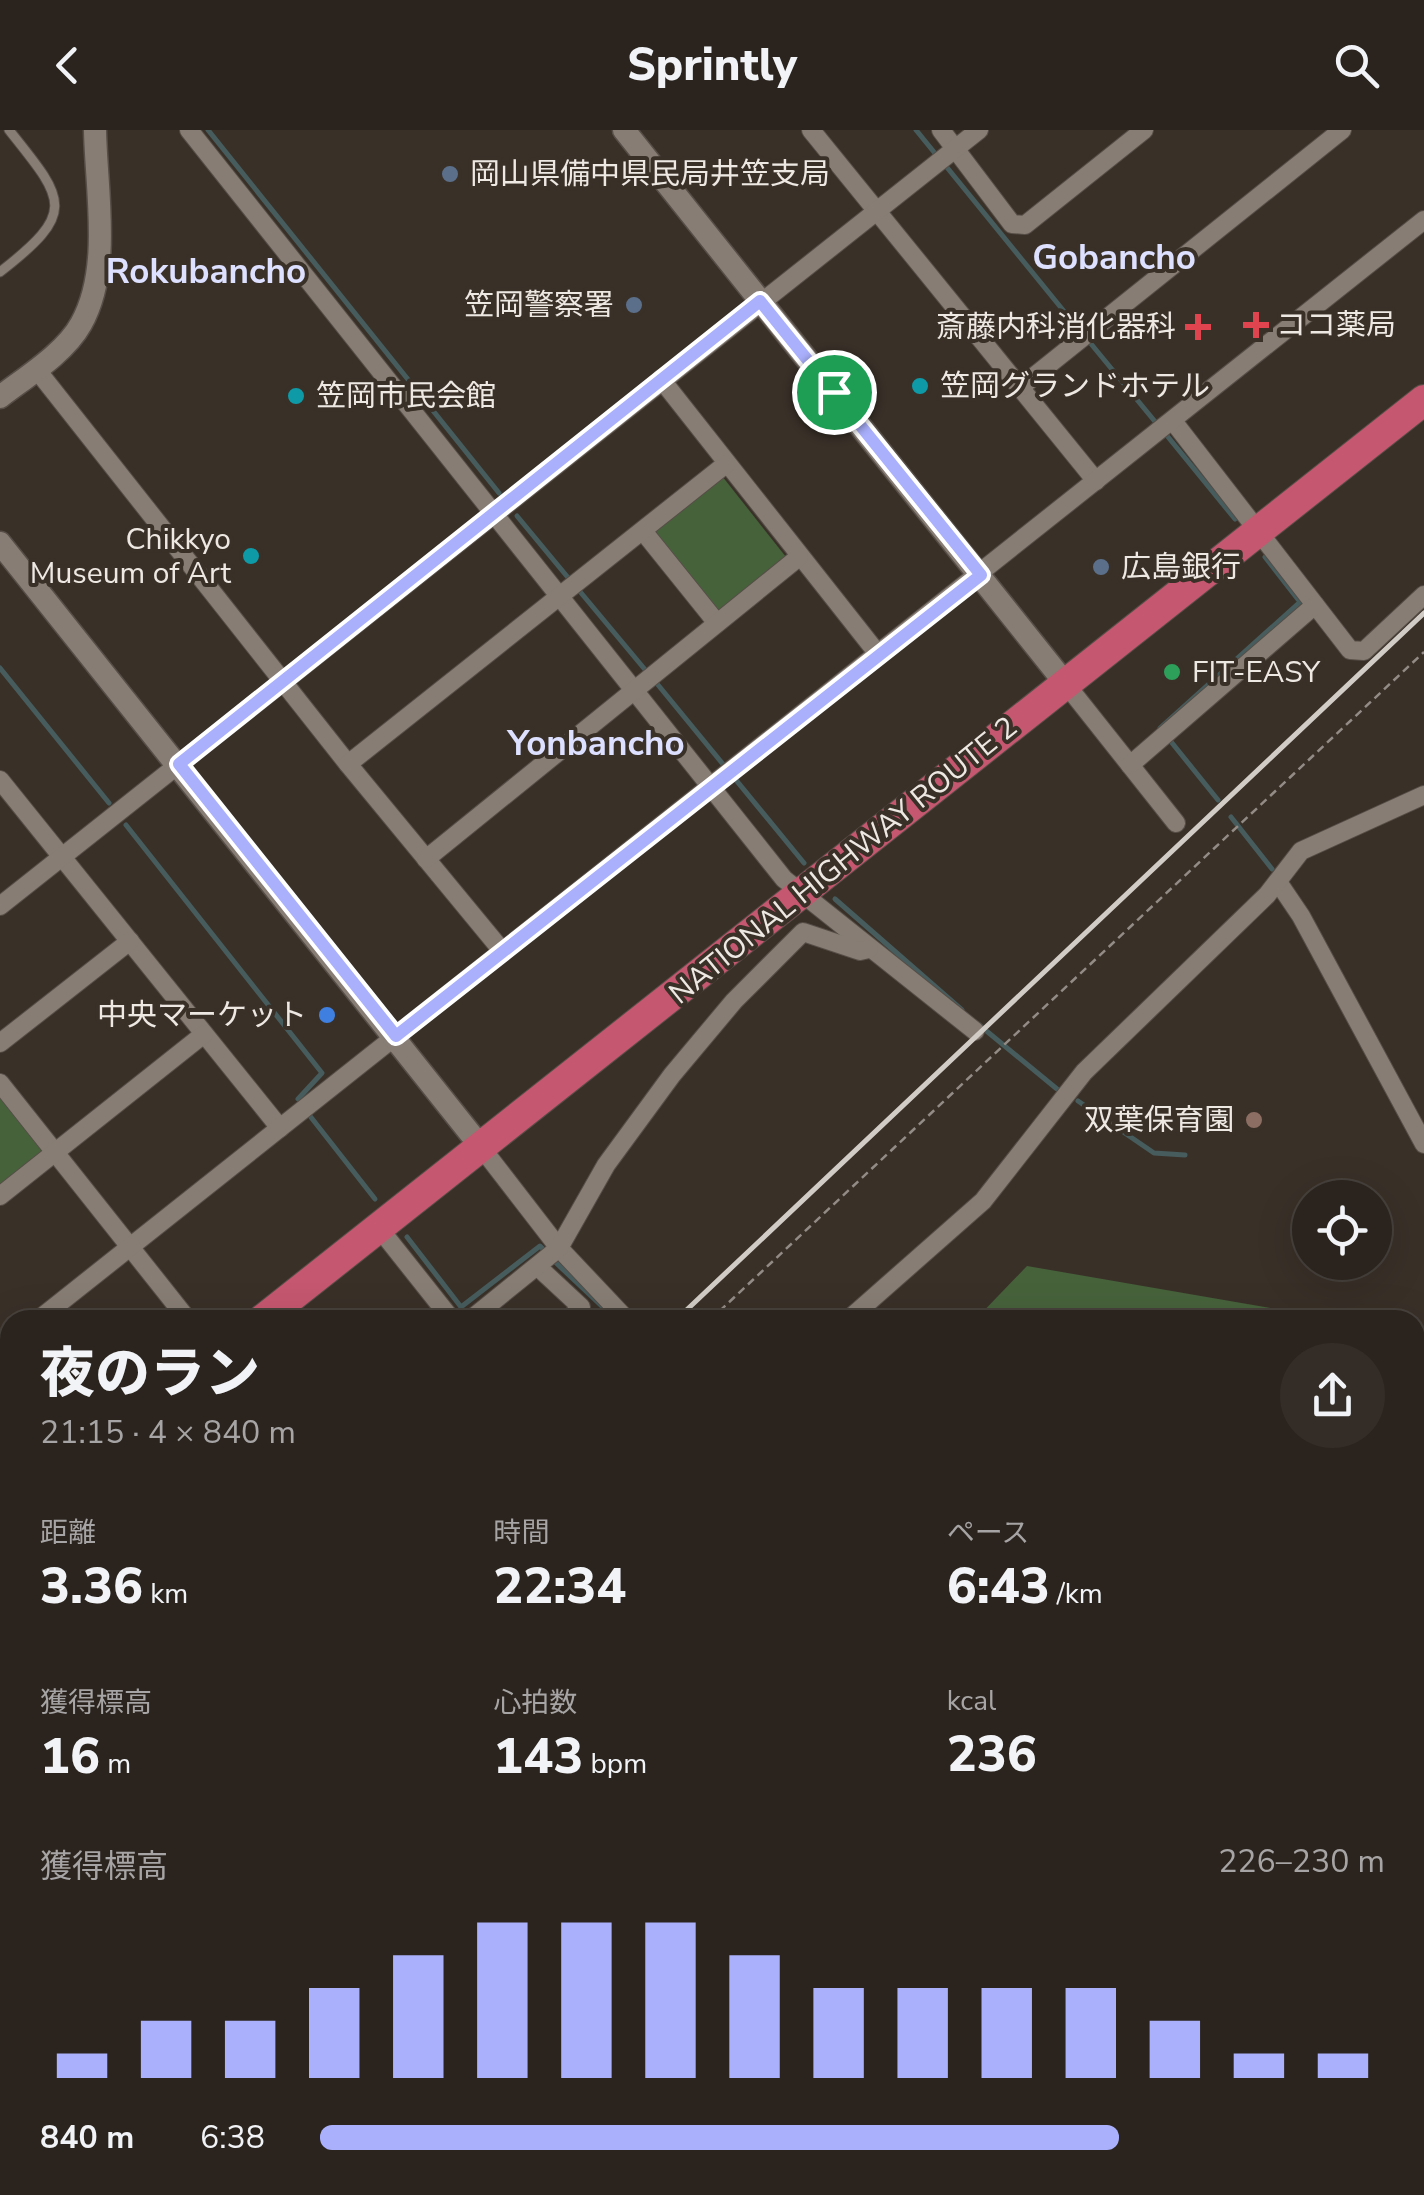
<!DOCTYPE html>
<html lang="ja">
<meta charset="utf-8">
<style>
:root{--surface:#2b241e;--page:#332c27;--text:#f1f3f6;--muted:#a6a4a4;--line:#47413c;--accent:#aab0fc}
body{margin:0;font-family:"Nunito Sans","Noto Sans JP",sans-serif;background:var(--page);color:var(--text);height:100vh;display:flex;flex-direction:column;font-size:38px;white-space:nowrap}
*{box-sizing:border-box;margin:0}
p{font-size:32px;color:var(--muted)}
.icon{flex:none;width:55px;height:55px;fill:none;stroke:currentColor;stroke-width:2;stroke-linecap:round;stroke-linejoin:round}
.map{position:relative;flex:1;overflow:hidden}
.details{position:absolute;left:0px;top:1180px;width:1425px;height:885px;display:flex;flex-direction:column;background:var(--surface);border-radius:30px 30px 0 0;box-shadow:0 10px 40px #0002,0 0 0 2px var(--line)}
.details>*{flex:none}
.buttons{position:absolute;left:1292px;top:1050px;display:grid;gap:20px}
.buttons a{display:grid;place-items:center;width:100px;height:100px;border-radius:50%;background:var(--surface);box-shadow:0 10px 40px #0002,0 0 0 2px var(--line);font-size:50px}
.pin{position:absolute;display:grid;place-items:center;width:85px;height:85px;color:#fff;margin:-42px;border:5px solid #fff;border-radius:50%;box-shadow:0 2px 10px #0007}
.round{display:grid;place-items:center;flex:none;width:105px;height:105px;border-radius:52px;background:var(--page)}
.summary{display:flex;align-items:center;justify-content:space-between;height:170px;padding:0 40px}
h1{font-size:55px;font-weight:800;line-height:75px}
.figures{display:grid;grid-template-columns:repeat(3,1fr);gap:15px;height:170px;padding:10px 40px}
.figures div{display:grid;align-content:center}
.figures b{font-size:50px;font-weight:800}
.figures small{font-size:28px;font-weight:400}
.figures p{font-size:28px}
.chart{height:280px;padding:20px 40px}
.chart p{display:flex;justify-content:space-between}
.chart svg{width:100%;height:180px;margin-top:10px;stroke:var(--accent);stroke-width:6}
ul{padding:0 40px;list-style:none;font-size:32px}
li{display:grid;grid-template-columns:160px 120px 1fr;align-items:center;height:75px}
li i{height:25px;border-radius:12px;background:var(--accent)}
header{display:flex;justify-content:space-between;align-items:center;height:130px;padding:0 40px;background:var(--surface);font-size:45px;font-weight:800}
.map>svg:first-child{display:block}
.green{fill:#46623b}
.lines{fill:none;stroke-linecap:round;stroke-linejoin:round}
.stream{stroke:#475c5d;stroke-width:5}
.lane-casing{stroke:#564e47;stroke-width:11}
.street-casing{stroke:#564e47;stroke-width:20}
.secondary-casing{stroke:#564e47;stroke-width:25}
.highway-casing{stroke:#564e47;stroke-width:32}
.path{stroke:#938b85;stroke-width:2.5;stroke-dasharray:8 5;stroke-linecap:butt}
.lane{stroke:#877d74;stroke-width:9}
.street{stroke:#877d74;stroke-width:18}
.secondary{stroke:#877d74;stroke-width:22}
.highway{stroke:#c55770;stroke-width:30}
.rail{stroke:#d2ccc6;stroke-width:5}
.route-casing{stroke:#fff;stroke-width:20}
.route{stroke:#aab0fc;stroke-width:12}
.service-dot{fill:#5c6f8a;stroke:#393028;stroke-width:4}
.health-dot{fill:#e0444e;stroke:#393028;stroke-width:4}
.culture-dot{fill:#0f9aa8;stroke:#393028;stroke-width:4}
.leisure-dot{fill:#2e9e5b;stroke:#393028;stroke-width:4}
.shop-dot{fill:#3f7fe0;stroke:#393028;stroke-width:4}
.education-dot{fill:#8d6e63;stroke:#393028;stroke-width:4}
.labels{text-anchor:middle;stroke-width:8;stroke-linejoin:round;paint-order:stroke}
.poi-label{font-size:30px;fill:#eee8e3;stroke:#393028;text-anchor:start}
.street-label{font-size:30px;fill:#eee8e3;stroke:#393028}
.quarter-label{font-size:35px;font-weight:bold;fill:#dde0fe;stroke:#393028}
</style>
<header><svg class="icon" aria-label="back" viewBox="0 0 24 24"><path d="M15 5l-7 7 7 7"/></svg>Sprintly<svg class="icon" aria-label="search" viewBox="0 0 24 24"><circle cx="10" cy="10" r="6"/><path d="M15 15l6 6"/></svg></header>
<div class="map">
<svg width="1424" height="2065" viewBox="0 0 1424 2065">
<rect width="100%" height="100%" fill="#393028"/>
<g class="green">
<path d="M722,346L786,427L717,483L653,404L656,396Z"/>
<path d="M0,953L55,1022L0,1066Z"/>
<path d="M1027,1136L1306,1184L1316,1190H975Z"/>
<path d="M1415,1244L1424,1248V2065H504L505,2055H1415Z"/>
</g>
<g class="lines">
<g class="stream">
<path d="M208,0L499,363"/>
<path d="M916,0L938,27"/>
<path d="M945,35L1080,201"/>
<path d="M1087,209L1157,294"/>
<path d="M1164,302L1235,389"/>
<path d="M517,386L570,450"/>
<path d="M577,458L647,542"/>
<path d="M0,538L109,673"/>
<path d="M654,550L804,733"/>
<path d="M1218,670L1160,598L1300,472L1265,427"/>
<path d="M1231,687L1272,739"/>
<path d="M126,695L322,943L298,969"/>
<path d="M835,769L962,880"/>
<path d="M978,894L1057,959"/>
<path d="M1078,971L1154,1023L1185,1025"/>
<path d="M310,986L375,1069"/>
<path d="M407,1107L461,1177L540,1116L546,1122"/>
<path d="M553,1130L607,1181"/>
<path d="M0,1470L10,1482"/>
<path d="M108,2065L109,2055"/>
</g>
<g class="lane-casing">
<path id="lane" d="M0,142C77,82 66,71 9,0"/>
</g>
<g class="street-casing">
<g id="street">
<path d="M189,0L784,749L975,901"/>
<path d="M811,0L1096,351"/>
<path d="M941,0L1012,94L1025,95L1144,0"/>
<path d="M37,240L348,634L503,822"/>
<path d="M661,249L878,524"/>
<path d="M1022,256L1342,0"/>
<path d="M1173,291L1350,520L1364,521L1424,465"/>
<path d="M643,401L717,493"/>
<path d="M1065,553L1176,693"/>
<path d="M348,634L726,334"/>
<path d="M1130,635L1315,475"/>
<path d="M0,650L280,998"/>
<path d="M426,729L799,427"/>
<path d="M1278,752L1301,786L1424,1014"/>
<path d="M0,776L979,0"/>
<path d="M0,913L130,811"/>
<path d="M0,953L188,1190"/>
<path d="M481,1017L559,1118L627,1190"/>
<path d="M0,1066L204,904"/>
<path d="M379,1098L452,1190"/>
<path d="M539,1138L581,1177L568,1190"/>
<path d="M38,1190L1424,90"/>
<path d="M470,1190L559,1118L606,1035L672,945L734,871L803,802L860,821L869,819"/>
<path d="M848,1190L983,1071L1084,942L1267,765L1301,721L1424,665"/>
<path d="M0,1220L10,1212"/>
<path d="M0,1445L10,1458"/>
<path d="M0,1489L10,1501"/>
<path d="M1415,1602L1424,1598"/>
<path d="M0,1992L10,1979"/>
</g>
</g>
<g class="secondary-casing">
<g id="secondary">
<path d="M624,0L1065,553"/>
<path d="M0,267C26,247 65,223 81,194C112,139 96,60 95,0"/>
<path d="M0,413L481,1017"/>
</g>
</g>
<g class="highway-casing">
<g id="highway">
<path d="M262,1190L1424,270"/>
<path d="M0,1397L10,1390"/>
</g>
</g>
<path class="path" d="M710,1190L1424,522"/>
<use href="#lane" class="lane"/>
<use href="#street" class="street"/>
<use href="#secondary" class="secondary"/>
<use href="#highway" class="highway"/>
<g class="rail">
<path d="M676,1190L1424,483"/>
<path d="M0,1838L10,1829"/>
</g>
</g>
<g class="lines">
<g class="route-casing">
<path id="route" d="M760,171L981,445L396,906L179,634Z"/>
</g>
<use href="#route" class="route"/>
</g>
<g class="service-dot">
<circle cx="450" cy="44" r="10"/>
<circle cx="634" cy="175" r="10"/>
<circle cx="1101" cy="437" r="10"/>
</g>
<g class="health-dot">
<path d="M1251 180h10v10h10v10h-10v10h-10v-10h-10v-10h10z"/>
<path d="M1193 182h10v10h10v10h-10v10h-10v-10h-10v-10h10z"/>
</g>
<g class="culture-dot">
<circle cx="920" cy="256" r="10"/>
<circle cx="296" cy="266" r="10"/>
<circle cx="251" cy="426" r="10"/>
</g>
<circle class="leisure-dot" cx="1172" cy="542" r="10"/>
<circle class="shop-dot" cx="327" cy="885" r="10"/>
<circle class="education-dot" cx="1254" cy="990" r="10"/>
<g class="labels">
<g class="poi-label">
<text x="470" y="54">岡山県備中県民局井笠支局</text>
<text x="614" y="185" text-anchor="end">笠岡警察署</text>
<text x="1276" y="205">ココ薬局</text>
<text x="1176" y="207" text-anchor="end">斎藤内科消化器科</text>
<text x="940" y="266">笠岡グランドホテル</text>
<text x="316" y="276">笠岡市民会館</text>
<text x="231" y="419" text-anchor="end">Chikkyo<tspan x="231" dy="34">Museum of Art</tspan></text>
<text x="1121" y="447">広島銀行</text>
<text x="1192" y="552">FIT-EASY</text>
<text x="307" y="895" text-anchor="end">中央マーケット</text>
<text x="1234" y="1000" text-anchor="end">双葉保育園</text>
</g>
<g class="street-label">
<text transform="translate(843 730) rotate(-39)" y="10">NATIONAL HIGHWAY ROUTE 2</text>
</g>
<g class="quarter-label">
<text x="1114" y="139">Gobancho</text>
<text x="206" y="153">Rokubancho</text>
<text x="596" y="625">Yonbancho</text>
</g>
</g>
</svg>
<div class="buttons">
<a><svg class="icon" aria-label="locate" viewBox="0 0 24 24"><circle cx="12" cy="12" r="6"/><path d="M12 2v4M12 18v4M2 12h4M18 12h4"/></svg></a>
</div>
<div class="pin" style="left:834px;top:262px;background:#1e9e55"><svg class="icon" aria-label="arrive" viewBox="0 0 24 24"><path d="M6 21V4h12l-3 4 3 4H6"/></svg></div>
<section class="details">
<div class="summary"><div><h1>夜のラン</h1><p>21:15 · 4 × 840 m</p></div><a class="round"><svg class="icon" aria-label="share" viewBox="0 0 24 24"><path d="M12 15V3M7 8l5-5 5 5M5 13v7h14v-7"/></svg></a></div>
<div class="figures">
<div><p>距離</p><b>3.36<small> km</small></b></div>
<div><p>時間</p><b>22:34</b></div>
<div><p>ペース</p><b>6:43<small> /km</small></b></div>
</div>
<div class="figures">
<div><p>獲得標高</p><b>16<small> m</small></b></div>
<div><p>心拍数</p><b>143<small> bpm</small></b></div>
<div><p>kcal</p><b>236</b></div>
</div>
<div class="chart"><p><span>獲得標高</span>226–230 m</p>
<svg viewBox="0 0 160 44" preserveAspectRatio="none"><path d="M5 44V38M15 44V30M25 44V30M35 44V22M45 44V14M55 44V6M65 44V6M75 44V6M85 44V14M95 44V22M105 44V22M115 44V22M125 44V22M135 44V30M145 44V38M155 44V38"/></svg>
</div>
<ul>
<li><b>840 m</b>6:38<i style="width:75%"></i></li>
</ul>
</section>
</div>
